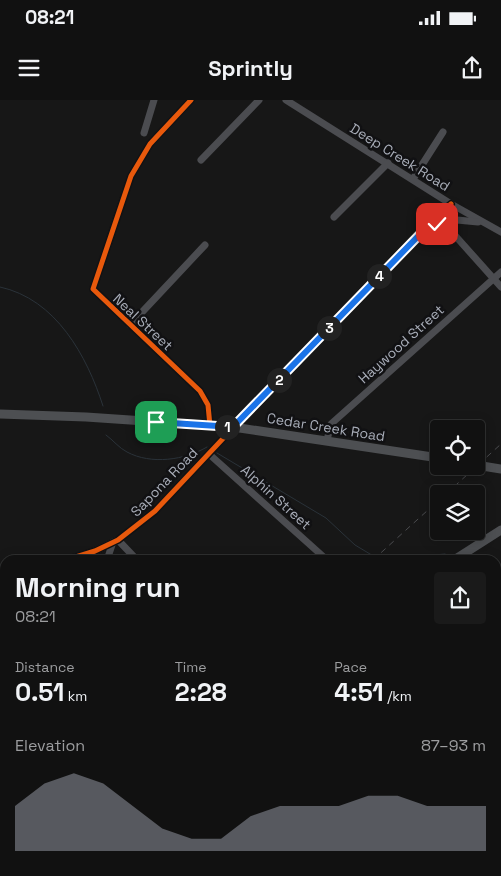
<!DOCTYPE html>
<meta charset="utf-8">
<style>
:root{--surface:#111;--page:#1a1a1a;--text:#f1f3f6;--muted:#9c9d9f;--line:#303131;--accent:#757880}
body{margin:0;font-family:"Space Grotesk",sans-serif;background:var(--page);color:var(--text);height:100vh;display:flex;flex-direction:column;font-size:19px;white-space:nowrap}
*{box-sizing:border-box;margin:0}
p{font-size:16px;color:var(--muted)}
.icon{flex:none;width:28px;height:28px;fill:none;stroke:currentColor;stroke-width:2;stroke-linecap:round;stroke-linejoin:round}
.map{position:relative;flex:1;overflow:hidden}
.side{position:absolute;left:0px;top:455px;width:501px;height:321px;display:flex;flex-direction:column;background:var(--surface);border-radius:15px 15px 0 0;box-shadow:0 2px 12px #0003,0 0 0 1px var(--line)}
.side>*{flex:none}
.buttons{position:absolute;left:430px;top:320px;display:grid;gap:10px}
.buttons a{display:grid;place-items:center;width:55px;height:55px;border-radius:5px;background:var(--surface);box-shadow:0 2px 12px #0003,0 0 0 1px var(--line);font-size:25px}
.pin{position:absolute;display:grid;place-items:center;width:42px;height:42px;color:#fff;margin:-21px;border-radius:10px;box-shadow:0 2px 8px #0006}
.km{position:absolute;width:25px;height:25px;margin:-12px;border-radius:50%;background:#222;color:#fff;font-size:14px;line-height:25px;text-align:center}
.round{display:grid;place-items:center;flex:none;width:52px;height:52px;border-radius:5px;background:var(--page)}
.summary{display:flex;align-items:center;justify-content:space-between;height:85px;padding:0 15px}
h1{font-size:28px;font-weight:700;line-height:38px}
.stats{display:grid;grid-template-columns:repeat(3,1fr);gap:8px;height:85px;padding:5px 15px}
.stats div{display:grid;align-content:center}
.stats b{font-size:25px;font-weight:700}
.stats small{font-size:14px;font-weight:400}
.stats p{font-size:14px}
.chart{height:140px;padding:10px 15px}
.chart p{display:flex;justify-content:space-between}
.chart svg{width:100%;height:90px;margin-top:5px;fill:var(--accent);opacity:.7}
.status{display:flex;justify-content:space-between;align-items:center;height:35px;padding:0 25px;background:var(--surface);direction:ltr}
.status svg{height:14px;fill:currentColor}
header{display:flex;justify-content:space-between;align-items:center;height:65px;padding:0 15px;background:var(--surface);font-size:22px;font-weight:700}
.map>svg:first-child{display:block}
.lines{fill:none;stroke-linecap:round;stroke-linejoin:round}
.stream{stroke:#2a3239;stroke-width:1}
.minor{stroke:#4b4c50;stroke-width:7}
.major{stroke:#4d4f52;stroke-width:9}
.rail{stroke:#4b4c4f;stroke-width:1;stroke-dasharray:6 5;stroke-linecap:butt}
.cycleway-casing{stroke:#111113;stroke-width:8}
.cycleway{stroke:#e8590c;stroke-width:5}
.route-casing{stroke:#fff;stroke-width:10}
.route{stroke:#1a73e8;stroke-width:6}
.labels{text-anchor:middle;stroke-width:5;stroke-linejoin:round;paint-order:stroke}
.street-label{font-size:14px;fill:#a8adb8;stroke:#111113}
</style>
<div class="status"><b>08:21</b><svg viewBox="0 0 49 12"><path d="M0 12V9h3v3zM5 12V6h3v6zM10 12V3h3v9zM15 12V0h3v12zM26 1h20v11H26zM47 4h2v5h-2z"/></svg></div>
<header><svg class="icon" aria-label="menu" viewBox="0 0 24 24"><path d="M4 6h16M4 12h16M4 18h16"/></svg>Sprintly<svg class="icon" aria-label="share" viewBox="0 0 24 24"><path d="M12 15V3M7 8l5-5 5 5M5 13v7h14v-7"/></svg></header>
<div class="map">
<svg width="501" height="776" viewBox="0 0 501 776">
<rect width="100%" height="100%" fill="#171717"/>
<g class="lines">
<g class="stream">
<path d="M0,187C56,199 87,256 103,306"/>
<path d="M106,335C113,340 119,348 127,352C151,365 185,360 207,347"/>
<path d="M217,353L326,418L355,445L380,460"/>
<path d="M403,460L413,457L445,454"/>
<path d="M496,477L501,478"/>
</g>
<g class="minor">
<path d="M191,0L150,44L131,76L93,189L200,291L208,305L210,326"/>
<path d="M286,0L451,104L501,132"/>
<path d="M144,33L154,0"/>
<path d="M201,60L259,0"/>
<path d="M413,79L443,32"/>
<path d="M334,117L388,63"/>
<path d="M443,122L501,187"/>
<path d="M427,128L457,120L478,122"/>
<path d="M130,225L205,145"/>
<path d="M327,340L331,324L501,172"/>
<path d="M209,354L327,460"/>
<path d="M118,440L137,460"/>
<path d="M66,460L95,451L118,440L155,411L262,297L437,116L451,104"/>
<path d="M107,460L113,442"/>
<path d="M0,481L5,479"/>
<path d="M0,523L5,529"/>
<path d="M0,630L5,636"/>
<path d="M0,768L5,754"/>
<path d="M154,771L159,776"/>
<path d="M393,771L399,776"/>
<path d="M301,776L303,771"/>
<path d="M428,776L429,771"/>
</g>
<g class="major">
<path d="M0,314L86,317L233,327L439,358"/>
<path d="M476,365L501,369"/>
<path d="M454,460L501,430"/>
<path d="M54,776L59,771"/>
</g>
<g class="rail">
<path d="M446,394L501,344"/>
<path d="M373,460L439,400"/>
<path d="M22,776L27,771"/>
</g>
<g class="cycleway-casing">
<g id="cycleway">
<path d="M191,0L150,44L131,76L93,189L200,291L208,305L210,326"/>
<path d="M66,460L95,451L118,440L155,411L262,297L437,116L451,104"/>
</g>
</g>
<use href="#cycleway" class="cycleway"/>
</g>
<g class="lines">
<g class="route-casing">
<path id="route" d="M156,322L233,327L425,129L437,124"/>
</g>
<use href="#route" class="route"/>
</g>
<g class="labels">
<g class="street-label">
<text transform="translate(400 57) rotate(32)" y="5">Deep Creek Road</text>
<text transform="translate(143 222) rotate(43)" y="5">Neal Street</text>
<text transform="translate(401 244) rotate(-42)" y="5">Haywood Street</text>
<text transform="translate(326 327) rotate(9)" y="5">Cedar Creek Road</text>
<text transform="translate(164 382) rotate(-46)" y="5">Sapona Road</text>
<text transform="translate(276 397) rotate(42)" y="5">Alphin Street</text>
</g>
</g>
</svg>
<div class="buttons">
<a><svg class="icon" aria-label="locate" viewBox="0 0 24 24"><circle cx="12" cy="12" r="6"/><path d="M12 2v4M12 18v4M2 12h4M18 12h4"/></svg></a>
<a><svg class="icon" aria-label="layers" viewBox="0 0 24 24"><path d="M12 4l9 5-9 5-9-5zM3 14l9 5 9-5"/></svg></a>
</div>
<div class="pin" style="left:156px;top:322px;background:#1e9e55"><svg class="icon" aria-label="arrive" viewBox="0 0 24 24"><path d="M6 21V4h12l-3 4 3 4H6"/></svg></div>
<div class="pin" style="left:437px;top:124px;background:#d93025"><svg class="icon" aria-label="check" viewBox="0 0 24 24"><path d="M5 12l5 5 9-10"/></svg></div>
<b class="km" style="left:227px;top:327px">1</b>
<b class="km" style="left:279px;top:280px">2</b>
<b class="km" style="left:329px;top:228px">3</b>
<b class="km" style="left:379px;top:176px">4</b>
<section class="side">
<div class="summary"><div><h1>Morning run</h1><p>08:21</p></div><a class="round"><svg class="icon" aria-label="share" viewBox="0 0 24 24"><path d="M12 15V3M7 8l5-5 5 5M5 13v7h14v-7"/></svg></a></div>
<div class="stats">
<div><p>Distance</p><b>0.51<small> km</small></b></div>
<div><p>Time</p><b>2:28</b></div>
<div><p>Pace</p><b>4:51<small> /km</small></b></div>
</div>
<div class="chart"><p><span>Elevation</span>87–93 m</p>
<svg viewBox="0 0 160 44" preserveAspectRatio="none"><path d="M0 44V22L10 11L20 6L30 11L40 22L50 33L60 38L70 38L80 27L90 22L100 22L110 22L120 17L130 17L140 22L150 22L160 22V44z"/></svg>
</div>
</section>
</div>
